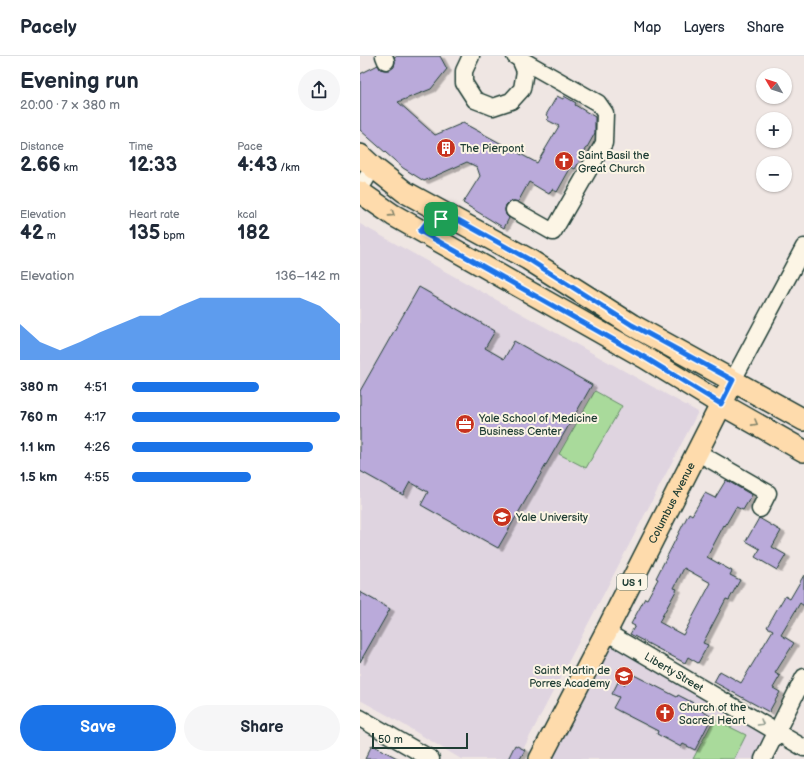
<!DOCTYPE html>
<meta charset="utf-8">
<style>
:root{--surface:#fff;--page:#f6f6f7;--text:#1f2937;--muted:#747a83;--line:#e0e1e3;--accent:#1a73e8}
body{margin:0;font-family:"Balsamiq Sans",sans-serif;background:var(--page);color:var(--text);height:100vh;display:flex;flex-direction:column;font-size:15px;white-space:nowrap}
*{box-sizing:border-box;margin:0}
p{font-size:13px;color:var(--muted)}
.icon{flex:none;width:22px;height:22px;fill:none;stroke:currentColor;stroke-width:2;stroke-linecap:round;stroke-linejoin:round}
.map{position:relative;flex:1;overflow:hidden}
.sheet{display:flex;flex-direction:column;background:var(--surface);width:360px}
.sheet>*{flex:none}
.needle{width:26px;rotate:309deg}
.fabs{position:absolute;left:396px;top:12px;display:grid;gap:8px}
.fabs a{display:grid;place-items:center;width:36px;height:36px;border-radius:50%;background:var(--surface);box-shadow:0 1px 3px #0004;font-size:20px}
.scale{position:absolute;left:12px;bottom:10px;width:96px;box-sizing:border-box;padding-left:4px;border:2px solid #1f3d34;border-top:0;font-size:11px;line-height:14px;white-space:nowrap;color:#1f3d34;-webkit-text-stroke:3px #fcf5e5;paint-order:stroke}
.pin{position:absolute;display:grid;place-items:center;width:34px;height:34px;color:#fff;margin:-17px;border-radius:8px;box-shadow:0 2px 6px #0006}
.round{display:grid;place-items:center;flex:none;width:42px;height:42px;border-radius:21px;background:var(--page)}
.head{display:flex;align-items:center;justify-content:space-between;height:68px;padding:0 20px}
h1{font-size:22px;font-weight:700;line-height:30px}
.metrics{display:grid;grid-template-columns:repeat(3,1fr);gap:6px;height:68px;padding:4px 20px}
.metrics div{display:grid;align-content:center}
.metrics b{font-size:20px;font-weight:700}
.metrics small{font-size:11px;font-weight:400}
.metrics p{font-size:11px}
.chart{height:112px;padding:8px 20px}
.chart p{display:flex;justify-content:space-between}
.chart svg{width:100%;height:72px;margin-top:4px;fill:var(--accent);opacity:.7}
.cta{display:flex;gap:8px;margin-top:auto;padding:8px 20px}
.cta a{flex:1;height:46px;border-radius:24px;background:var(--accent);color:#fff;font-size:16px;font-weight:700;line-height:46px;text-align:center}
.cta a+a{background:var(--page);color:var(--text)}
ul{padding:0 20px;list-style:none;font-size:13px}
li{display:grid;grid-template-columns:64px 48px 1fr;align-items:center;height:30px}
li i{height:10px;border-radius:5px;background:var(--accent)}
header{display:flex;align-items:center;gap:24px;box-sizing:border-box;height:56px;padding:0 20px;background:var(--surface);border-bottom:1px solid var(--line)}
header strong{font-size:19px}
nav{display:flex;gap:22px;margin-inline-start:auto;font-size:14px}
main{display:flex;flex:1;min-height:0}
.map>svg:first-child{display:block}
.built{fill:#dfd4e0}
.green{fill:#a9da9b;stroke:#648c68}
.building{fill:#baaada;stroke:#1f3d34;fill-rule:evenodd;filter:url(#shadow)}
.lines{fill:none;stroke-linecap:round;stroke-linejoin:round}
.minor-casing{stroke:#1f3d34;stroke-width:19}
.major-casing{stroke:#1f3d34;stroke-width:24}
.minor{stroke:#fcf5e5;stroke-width:16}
.major{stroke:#fedbac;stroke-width:21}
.oneway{stroke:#83846a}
.oneway2{stroke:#8e998c}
.route-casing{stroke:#fff;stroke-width:8}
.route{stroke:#1a73e8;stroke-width:5}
.labels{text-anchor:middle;stroke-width:4;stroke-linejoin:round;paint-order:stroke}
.shield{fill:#fcf5e5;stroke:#617469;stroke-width:1}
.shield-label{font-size:10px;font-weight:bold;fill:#1f3d34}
.poi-label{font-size:11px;fill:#1f3d34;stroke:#fcf5e5;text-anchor:start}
.street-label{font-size:11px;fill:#1f3d34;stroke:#fcf5e5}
</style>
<header>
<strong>Pacely</strong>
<nav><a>Map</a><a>Layers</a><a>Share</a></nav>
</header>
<main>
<section class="sheet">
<div class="head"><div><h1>Evening run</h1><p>20:00 · 7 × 380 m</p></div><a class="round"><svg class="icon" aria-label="share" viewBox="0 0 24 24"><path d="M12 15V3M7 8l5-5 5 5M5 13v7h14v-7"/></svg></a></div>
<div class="metrics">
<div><p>Distance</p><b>2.66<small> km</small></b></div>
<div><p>Time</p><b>12:33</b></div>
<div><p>Pace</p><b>4:43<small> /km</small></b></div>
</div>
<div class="metrics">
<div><p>Elevation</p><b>42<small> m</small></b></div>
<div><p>Heart rate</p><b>135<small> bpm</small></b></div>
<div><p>kcal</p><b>182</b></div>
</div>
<div class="chart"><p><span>Elevation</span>136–142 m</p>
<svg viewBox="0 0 160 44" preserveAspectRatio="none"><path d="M0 44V22L10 33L20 38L30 33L40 27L50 22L60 17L70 17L80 11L90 6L100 6L110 6L120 6L130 6L140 6L150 11L160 22V44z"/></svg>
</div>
<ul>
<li><b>380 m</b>4:51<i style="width:61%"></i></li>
<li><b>760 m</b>4:17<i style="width:100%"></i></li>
<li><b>1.1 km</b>4:26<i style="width:87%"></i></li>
<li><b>1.5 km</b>4:55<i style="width:57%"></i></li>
</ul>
<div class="cta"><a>Save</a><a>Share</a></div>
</section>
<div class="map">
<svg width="444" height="703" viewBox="0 0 444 703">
<defs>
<filter id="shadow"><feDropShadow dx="4.5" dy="2.5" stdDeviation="0" flood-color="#0004"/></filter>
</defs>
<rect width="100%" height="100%" fill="#efe6e3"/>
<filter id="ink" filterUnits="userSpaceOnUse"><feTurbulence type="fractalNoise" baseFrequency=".025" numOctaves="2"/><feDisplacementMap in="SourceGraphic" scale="8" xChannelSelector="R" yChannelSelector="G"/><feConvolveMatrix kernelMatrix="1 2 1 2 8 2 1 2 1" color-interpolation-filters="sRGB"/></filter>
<g filter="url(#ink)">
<g class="built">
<path d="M0,168L338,356L158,703H101L29,660L0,644Z"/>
<path d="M242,583L412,684L403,703H180Z"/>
</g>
<g class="green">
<path d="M235,335L262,350L226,412L199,398Z"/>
<path d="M354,663L386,679L374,703H333Z"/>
</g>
<g class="building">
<path d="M36,0H80L87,13L71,33L38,46L75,79L103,67L177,107L199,70L187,64L189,61L186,59L197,40L203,43L204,40L216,47L215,49L235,61V77L215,113L211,111L197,136L192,133L189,138L169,126L158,146L154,145L149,146L146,149L145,154L146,159L149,162L144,172L103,147L120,120L117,111L107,106L64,125L43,112L0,74V18L18,9L20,13L24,14H30L34,11L35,6L34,1Z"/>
<path d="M59,231L135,275L125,292L144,303L154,285L232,329L138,492L61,449L68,436L50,426L43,439L0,415V335Z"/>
<path d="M366,424L392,439L383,454L376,451L365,470L364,469L347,501L372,515L370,519L380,524L369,544L366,543L343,587L348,589L338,607L328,601L325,607L270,578L275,570L271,568L285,542L287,543L298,523L296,522L329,457L332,459L345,437L355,442ZM324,512L351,527L323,579L299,566L317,533L314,532Z"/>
<path d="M399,462L421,475L412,491L426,499L417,514L395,501L400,493L386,485Z"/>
<path d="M444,519V550L440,547L421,579L434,587L415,617L420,620L413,632L420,636L409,656L354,626L360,615L381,627L413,574L407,571L416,555L425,540L430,543Z"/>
<path d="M0,536L30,553L0,606Z"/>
<path d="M270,617L317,641L318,639L341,651L340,654L352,661L335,694L323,688L321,691L297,678L298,675L253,652L259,641L252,638L258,626L264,629Z"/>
<path d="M12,689L39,703H5Z"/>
<path d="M155,689L165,694L160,703H148Z"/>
</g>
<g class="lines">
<g class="minor-casing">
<g id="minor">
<path d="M24,0L26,5"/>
<path d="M111,0L104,15V27L115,44L133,51L151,45L162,33L165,15L160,3"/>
<path d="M0,133L13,111"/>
<path d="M154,154L193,176L244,87L245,57L238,47L155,0"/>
<path d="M373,324L444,191"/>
<path d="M337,396L408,437L400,453"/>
<path id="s1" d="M246,576L444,692"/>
<path d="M0,662L71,703"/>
<path d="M403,703L444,621"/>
</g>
</g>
<g class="major-casing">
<g id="major">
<path d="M0,99L13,111L45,136L168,203L272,269L444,364"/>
<path d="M0,136L33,159L284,301L361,348L444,395"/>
<path id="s2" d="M180,703L246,576L368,335"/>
</g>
</g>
<use href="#minor" class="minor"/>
<use href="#major" class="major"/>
</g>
<defs><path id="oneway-chevron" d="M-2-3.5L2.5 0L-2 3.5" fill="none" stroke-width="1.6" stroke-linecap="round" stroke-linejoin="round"/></defs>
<g class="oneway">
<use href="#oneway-chevron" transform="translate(32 158) rotate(33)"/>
<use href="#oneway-chevron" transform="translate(395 367) rotate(29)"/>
</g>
<use class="oneway2" href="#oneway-chevron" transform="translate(401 667) rotate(30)"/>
</g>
<g class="lines" filter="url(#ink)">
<g class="route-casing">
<path id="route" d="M81,163L98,164L168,203L272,269L373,324L361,348L284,301L60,175L67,166Z"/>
</g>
<use href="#route" class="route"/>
</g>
<defs>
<g id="building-disc" transform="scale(1)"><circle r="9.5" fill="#c8321e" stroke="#fcf5e5"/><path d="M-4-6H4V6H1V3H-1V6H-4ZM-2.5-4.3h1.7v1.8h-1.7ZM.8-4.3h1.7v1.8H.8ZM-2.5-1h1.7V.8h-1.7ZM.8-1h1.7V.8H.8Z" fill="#fff"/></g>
<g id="church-disc" transform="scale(1)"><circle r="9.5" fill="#c8321e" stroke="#fcf5e5"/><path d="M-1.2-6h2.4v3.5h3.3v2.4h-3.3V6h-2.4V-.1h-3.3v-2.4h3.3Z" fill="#fff"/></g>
<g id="office-disc" transform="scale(1)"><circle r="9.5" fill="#c8321e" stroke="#fcf5e5"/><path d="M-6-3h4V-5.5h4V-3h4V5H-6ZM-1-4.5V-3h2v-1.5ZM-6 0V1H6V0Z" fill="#fff"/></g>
<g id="university-disc" transform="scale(1)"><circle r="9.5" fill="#c8321e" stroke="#fcf5e5"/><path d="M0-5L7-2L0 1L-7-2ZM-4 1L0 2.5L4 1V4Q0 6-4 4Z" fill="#fff"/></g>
<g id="school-disc" transform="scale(1)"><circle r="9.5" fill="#c8321e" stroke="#fcf5e5"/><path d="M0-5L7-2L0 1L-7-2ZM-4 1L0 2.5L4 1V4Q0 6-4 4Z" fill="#fff"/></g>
</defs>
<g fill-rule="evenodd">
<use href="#building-disc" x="86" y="92"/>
<use href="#church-disc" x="204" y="105"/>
<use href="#office-disc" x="105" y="368"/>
<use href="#university-disc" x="142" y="461"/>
<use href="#school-disc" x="264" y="620"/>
<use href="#church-disc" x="305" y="657"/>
</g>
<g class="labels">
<rect class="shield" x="257" y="518" width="30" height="16" rx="3"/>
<g class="shield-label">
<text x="272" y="530">US 1</text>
</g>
<g class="poi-label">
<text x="100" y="96">The Pierpont</text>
<text x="218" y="103">Saint Basil the<tspan x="218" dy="13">Great Church</tspan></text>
<text x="119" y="366">Yale School of Medicine<tspan x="119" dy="13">Business Center</tspan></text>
<text x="156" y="465">Yale University</text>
<text x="250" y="618" text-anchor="end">Saint Martin de<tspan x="250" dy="13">Porres Academy</tspan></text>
<text x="319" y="655">Church of the<tspan x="319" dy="13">Sacred Heart</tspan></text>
</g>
<g class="street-label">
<text dy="4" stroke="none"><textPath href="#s2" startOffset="288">Columbus Avenue</textPath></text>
<text dy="4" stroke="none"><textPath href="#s1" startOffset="79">Liberty Street</textPath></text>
</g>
</g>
</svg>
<div class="fabs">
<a><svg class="needle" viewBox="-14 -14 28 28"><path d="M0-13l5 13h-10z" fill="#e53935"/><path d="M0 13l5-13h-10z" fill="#747a83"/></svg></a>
<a>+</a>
<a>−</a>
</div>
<div class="scale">50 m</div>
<div class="pin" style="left:81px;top:163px;background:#1e9e55"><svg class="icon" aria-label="arrive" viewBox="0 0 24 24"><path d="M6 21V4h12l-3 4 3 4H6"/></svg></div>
</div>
</main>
